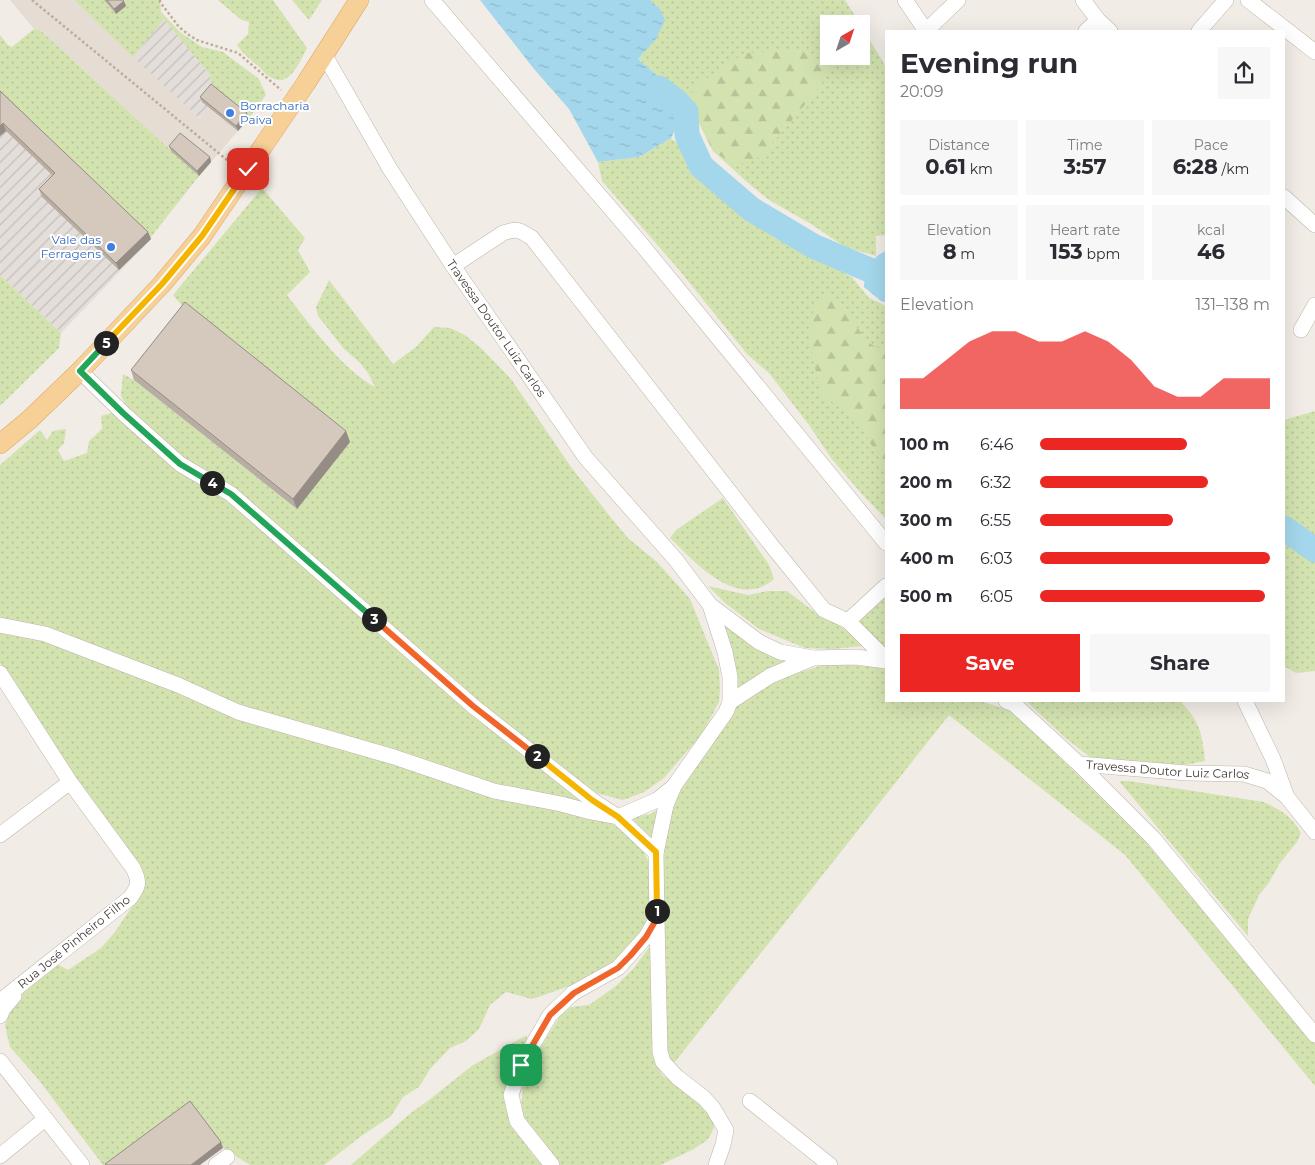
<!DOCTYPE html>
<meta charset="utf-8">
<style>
:root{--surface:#fff;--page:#f7f7f7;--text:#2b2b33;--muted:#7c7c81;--accent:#ec2622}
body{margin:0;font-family:Montserrat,sans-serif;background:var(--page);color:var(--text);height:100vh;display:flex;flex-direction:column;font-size:19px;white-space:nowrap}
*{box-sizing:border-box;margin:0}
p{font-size:16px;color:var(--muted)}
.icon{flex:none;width:28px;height:28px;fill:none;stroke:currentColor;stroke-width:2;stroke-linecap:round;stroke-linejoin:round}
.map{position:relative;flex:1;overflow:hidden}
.drawer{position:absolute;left:885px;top:30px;width:400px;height:672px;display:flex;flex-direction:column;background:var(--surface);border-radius:0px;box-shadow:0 5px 20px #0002}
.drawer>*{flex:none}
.needle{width:32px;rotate:39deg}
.controls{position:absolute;left:820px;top:15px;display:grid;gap:10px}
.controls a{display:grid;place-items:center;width:50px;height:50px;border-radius:0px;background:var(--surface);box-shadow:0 5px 20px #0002;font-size:25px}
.pin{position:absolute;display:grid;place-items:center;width:42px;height:42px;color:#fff;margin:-21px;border-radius:10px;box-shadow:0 2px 8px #0006}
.km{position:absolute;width:25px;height:25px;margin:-12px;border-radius:50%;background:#222;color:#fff;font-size:14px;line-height:25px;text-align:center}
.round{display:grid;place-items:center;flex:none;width:52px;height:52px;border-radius:0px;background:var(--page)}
.summary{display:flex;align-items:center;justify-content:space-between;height:85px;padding:0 15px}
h1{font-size:28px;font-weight:700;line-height:38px}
.figures{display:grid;grid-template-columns:repeat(3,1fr);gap:8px;height:85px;padding:5px 15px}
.figures div{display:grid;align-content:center;border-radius:0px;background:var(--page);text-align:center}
.figures b{font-size:21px;font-weight:700}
.figures small{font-size:14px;font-weight:400}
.figures p{font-size:14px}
.chart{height:140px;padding:10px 15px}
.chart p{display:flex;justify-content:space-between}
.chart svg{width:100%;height:90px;margin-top:5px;fill:var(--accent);opacity:.7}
.cta{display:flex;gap:10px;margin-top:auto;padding:10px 15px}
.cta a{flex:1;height:58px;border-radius:0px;background:var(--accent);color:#fff;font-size:20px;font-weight:700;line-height:58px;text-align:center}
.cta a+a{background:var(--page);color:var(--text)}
ul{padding:0 15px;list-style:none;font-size:16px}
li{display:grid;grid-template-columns:80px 60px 1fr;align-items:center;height:38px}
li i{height:12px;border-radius:6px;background:var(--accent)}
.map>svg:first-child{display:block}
.residential{fill:#e5ddd3}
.industrial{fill:url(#industrial-furrows)}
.grass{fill:url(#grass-dots)}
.forest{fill:url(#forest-firs)}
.water{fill:url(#water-ripples)}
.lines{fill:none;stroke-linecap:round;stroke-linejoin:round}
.river{stroke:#a4d7eb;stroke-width:25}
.minor-casing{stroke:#bfb5ab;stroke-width:16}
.major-casing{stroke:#dbaa69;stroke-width:20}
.path{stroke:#bdac9b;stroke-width:2.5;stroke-dasharray:2.5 2.5;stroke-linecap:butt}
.minor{stroke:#fff;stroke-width:15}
.major{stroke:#f7d098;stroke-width:19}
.wall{fill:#b7ada3}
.shaded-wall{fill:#958d85}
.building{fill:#d5c9be;stroke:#958d85}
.split-1-casing{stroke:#fff;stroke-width:10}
.split-2-casing{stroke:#fff;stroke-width:10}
.split-3-casing{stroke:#fff;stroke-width:10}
.split-4-casing{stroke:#fff;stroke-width:10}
.split-5-casing{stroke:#fff;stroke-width:10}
.split-6-casing{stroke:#fff;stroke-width:10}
.split-1{stroke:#f0652b;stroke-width:6}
.split-2{stroke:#f5b400;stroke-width:6}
.split-3{stroke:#f0652b;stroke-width:6}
.split-4{stroke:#22a559;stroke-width:6}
.split-5{stroke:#22a559;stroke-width:6}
.split-6{stroke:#f5b400;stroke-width:6}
.shop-dot{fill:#3f7fe0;stroke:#fff;stroke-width:2}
.labels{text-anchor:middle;stroke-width:4;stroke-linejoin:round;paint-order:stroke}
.shop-label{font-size:12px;fill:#366cbe;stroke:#fff;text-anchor:start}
.street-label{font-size:12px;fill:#433c35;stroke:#fff}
</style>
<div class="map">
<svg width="1315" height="1165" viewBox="0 0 1315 1165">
<defs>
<pattern id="industrial-furrows" width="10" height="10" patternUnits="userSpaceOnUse" patternTransform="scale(1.25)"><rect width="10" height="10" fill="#e3deda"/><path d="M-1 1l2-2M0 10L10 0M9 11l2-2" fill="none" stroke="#c4bfbc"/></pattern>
<pattern id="grass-dots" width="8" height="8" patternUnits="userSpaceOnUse" patternTransform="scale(1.25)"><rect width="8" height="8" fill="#d3e3b0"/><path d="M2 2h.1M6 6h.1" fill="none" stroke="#b6c498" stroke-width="1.8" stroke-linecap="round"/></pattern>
<pattern id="forest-firs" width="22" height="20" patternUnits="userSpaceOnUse" patternTransform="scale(1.25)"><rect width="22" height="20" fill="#d3e3b0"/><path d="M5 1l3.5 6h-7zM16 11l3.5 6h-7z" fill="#b6c498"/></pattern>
<pattern id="water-ripples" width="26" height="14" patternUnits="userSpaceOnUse" patternTransform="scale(1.25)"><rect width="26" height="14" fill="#a4d7eb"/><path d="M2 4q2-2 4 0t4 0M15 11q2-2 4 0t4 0" fill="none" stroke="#8eb9ca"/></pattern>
</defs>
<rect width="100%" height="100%" fill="#f1ece5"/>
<path class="residential" d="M10,0H74L200,119L210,108L238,131L199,176L40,30L34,29Z"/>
<g class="industrial">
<path d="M164,18L210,75L213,89L210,108L200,119L133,57Z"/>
<path d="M0,96L151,239L61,333L0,275Z"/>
</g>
<g class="grass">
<path d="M74,0H114L108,5L116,14L125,0H160L161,12L181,33L202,47L223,52L259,79L266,95L249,118L213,89L210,75L164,19L133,57Z"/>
<path d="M218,0H273L307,48C301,59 291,86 274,79C268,77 263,71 259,67C251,60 243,54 237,45L248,34L249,22L240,19Z"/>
<path d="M292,0H322L309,20Z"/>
<path d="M650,0H845L860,24H829V56H861V26L882,60L886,69V235L876,236V256L845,247L811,224L769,200L748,183L713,151L689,103L638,59L656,39L660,9Z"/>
<path d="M34,29L40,30L199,176L151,237V239L0,96V35L8,45L12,47Z"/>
<path d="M671,138L684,149L703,183L730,205L767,232L852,277L869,298L886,306V519L861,493L831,458L809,425L769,373L747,354L680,271L602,181L598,162L639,157Z"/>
<path d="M262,188L305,238L298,250L310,272L287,295C309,324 343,370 375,387L368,373L359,362L344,349L318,316L316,307L329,280L393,364L416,347L434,327L450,328L465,335L482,349L511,379L571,467L616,524L629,539L657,562L690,599L719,670L720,688L719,702L702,734L664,778L644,792L623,800L596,793L555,764L191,465L130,413L121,396L123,374L134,380L297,509L188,313L173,295Z"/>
<path d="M0,275L61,333L59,348L0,406Z"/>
<path d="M1315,411V543L1284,521V420Z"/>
<path d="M115,412L229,499L585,802L641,846L651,867L652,890L646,930L627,955L570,986L532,999L506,992L490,1005L479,1029L466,1041L450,1048L430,1069L419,1087L403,1097L391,1116L360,1137L324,1165H250L223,1148L192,1107L113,1165H103L38,1079L10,1047L5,1026L12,1005L36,979L50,968L59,965L68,970L101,948L115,932L145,887L140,873L0,663V465L40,430L47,440L53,431L66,429L64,443L58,450L64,461L87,453L89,441L102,429L101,416Z"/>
<path d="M723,498L769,565L774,579C737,611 695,562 670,538L676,530Z"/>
<path d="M1284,535L1315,558V671L1296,673L1284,666Z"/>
<path d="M708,586L748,595L768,591H787L816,613L837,624L853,636L864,646L832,649L805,648L759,629L725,603Z"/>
<path d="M886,593V651L857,624L862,617Z"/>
<path d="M724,625L789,659C768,669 749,678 734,696Z"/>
<path d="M829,663L886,668V701H981L1010,711L1030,728L1143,839L1315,1040V1086L1125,855L949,715L674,1063H670L666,1052L661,845L674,795L731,713L750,690L764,684Z"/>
<path d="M1026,701H1180C1200,721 1202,734 1205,761L1168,768L1091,758L1063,736Z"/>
<path d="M1119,781H1129L1264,802C1282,811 1291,816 1301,833L1297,842L1280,863L1268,884L1259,895L1248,919V936Z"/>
<path d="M661,807L653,840L630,817L651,814Z"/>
<path d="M653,942L657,1065L662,1075L688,1092L714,1116V1127L710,1136L706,1141L692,1150L660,1165H556L524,1119L521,1108L524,1075L560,1016L571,1007L589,1005L616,986L634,968Z"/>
<path d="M527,1035V1042L518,1067L517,1132L533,1155L543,1165H351L412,1112L429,1100L473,1065Z"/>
</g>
<g class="forest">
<path d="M799,50L830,66L821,85L763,155L746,163H731L713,151L689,103L694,87L745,53Z"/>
<path d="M825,295L842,304L867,342L886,352V471L857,419L822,396C816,370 802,327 817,303C818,300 823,297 825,295Z"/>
</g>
<g class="water">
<path d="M480,0H650L660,9L665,20L656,39L638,59L689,103L671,138L639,157L598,162L569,109L534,69Z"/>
<path d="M886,251V302L881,301L864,287C864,271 871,257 886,251Z"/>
</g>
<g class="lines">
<g class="river">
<path d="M659,88L676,101L686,112L687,135L701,166L751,209L813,246L886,277"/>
<path d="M1284,528L1315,550"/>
</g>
<g class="minor-casing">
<g id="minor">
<path d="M432,0L642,245L886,543"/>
<path d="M905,0L926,31"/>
<path d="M1083,0L1098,20L1110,31"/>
<path d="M1248,0L1315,52"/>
<path d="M926,31L958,0"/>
<path d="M1086,31L1098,20"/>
<path d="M1199,31L1226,0"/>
<path id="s1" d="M324,54L390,169L453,266L586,458L676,560L710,605L725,652L730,677V702"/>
<path d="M1284,197L1315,225"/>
<path d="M453,266L503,233C518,228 520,230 532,238L772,546L824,610L848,621L886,659"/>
<path d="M1301,330L1315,305"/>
<path d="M80,371L123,413L180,464L231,494L473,706L592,800L618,817L656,853"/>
<path d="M710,605L759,642L780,652L813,658"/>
<path d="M848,621L886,586"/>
<path d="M0,625L45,634L178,685L238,712L394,757L494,791L561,804L591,812L618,817L657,800L672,788"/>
<path d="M0,673L70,782L133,868C140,882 139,886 130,898L0,1001"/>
<path id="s2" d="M1006,701L1014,704L1079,764L1187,773L1244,774L1267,781L1287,797"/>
<path d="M1245,701L1273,759L1287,797L1315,832"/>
<path d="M1079,764L1154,839L1315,1035"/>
<path d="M0,835L70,782"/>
<path d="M657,919L660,1052L663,1062L677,1077L704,1098L713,1108L726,1130L723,1145L716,1165"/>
<path d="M0,1016L3,1009L14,996"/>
<path d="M0,1061L82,1165"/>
<path d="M750,1101L830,1165"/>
<path d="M0,1156L45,1119"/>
<path d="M216,1165L227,1157"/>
<path d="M552,1165L517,1121L511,1095L521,1065L550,1015L573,993L618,968L646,937L657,918L656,853L666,805L674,786L726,712L730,702L770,676L813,658L856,657L886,661"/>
</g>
</g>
<g class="major-casing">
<path id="major" d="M0,444L29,420L80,371L162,284L202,236L306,83L359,0"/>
</g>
<g class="path">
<path d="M32,0L232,164"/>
<path d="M160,0V2L179,27L189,35L197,40L238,53L281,90"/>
</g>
<use href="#minor" class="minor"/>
<use href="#major" class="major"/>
</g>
<g class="wall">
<path d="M104,0H123L126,6L116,14Z"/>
<path d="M0,91L148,232L151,239L119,270L42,197L39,189L52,175L6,131L0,136Z"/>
<path d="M200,97L249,118L238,131L202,102Z"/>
<path d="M169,146L210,157L211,162L199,176L171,151Z"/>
<path d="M131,370L346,431L350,442L297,509L134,380Z"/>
</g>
<g class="shaded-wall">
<path d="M124,1L126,6L116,14L114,9Z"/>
<path d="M247,113L249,118L238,131L236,126Z"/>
<path d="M3,123L6,131L0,136V126Z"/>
<path d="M210,157L211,162L199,176L197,171Z"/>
<path d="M148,232L151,239L119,270L116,263Z"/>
<path d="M346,431L350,442L297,509L293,499Z"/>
<path d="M221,1142L223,1148L200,1165H191Z"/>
</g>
<g class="building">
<path d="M107,0H123L124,1L114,9Z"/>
<path d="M211,84L247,113L236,126L200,97Z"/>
<path d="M0,91L148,232L116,263L39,189L55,173L3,123L0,126Z"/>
<path d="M180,133L210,157L197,171L169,146Z"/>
<path d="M185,302L346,431L293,499L131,370Z"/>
<path d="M190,1101L221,1142L191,1165H106L105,1164Z"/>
</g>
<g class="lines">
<g class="split-1-casing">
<path id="split-1" d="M521,1065L550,1015L574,993L618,968L630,956L646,937L657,918V911"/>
</g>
<g class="split-2-casing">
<path id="split-2" d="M537,756L592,800L618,817L656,852L657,911"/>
</g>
<g class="split-3-casing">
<path id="split-3" d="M374,619L473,706L537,756"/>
</g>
<g class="split-4-casing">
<path id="split-4" d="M212,483L231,494L374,619"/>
</g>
<g class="split-5-casing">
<path id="split-5" d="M106,343L80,371L123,413L180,464L212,483"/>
</g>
<g class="split-6-casing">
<path id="split-6" d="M106,343L162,284L202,236L248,169"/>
</g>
<use href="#split-1" class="split-1"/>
<use href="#split-2" class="split-2"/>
<use href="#split-3" class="split-3"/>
<use href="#split-4" class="split-4"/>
<use href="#split-5" class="split-5"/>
<use href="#split-6" class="split-6"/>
</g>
<g class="shop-dot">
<circle cx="230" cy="113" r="5"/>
<circle cx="111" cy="247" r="5"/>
</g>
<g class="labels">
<g class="shop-label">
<text x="240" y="110">Borracharia<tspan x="240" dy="14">Paiva</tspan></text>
<text x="101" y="244" text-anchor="end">Vale das<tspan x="101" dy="14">Ferragens</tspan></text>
</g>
<g class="street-label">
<text dy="4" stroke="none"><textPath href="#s1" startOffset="324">Travessa Doutor Luiz Carlos</textPath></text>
<text dy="4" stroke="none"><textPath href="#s2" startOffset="186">Travessa Doutor Luiz Carlos</textPath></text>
<text transform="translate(74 942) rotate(-39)" y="4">Rua José Pinheiro Filho</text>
</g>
</g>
</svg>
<div class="controls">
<a><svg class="needle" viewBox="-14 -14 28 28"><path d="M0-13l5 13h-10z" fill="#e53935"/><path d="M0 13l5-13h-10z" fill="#7c7c81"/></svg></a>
</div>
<div class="pin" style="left:521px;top:1065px;background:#1e9e55"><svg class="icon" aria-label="arrive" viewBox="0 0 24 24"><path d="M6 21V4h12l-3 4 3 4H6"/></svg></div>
<div class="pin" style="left:248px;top:169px;background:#d93025"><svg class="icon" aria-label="check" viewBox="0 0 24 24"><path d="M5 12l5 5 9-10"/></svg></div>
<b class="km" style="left:657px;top:911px">1</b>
<b class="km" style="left:537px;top:756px">2</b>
<b class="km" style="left:374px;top:619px">3</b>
<b class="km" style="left:212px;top:483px">4</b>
<b class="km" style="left:106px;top:343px">5</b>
<section class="drawer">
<div class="summary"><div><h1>Evening run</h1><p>20:09</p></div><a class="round"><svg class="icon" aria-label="share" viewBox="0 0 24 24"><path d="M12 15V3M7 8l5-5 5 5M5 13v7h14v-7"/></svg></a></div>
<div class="figures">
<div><p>Distance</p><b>0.61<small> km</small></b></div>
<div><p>Time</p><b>3:57</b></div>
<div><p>Pace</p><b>6:28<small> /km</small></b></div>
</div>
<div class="figures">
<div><p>Elevation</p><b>8<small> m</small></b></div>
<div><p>Heart rate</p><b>153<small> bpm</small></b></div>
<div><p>kcal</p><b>46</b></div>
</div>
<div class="chart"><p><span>Elevation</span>131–138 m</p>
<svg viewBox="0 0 160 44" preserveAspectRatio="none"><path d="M0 44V29L10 29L20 20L30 11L40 6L50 6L60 11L70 11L80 6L90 11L100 20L110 33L120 38L130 38L140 29L150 29L160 29V44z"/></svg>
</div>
<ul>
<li><b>100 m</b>6:46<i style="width:64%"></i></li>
<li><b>200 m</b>6:32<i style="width:73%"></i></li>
<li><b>300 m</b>6:55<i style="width:58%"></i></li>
<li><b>400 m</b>6:03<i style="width:100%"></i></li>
<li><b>500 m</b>6:05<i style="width:98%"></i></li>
</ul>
<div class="cta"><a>Save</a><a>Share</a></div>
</section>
</div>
